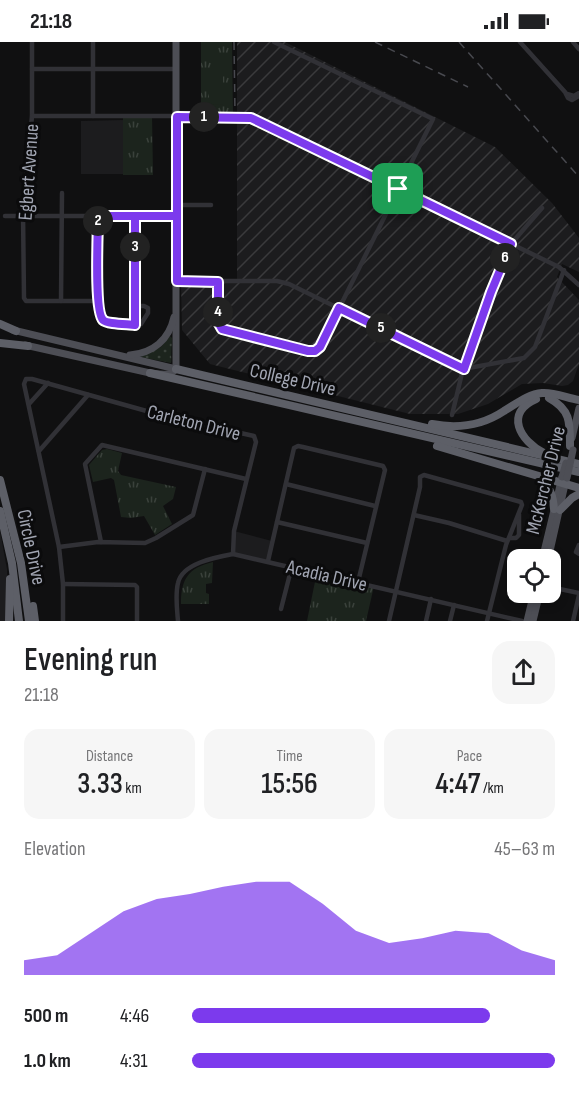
<!DOCTYPE html>
<meta charset="utf-8">
<style>
:root{--surface:#fff;--page:#f6f6f6;--text:#202124;--muted:#757577;--accent:#7c3aed}
body{margin:0;font-family:"Sofia Sans Condensed",sans-serif;background:var(--page);color:var(--text);height:100vh;display:flex;flex-direction:column;font-size:22px;white-space:nowrap}
*{box-sizing:border-box;margin:0}
p{font-size:20px;color:var(--muted)}
.icon{flex:none;width:33px;height:33px;fill:none;stroke:currentColor;stroke-width:2;stroke-linecap:round;stroke-linejoin:round}
.map{position:relative;height:579px;overflow:hidden}
.side{display:flex;flex-direction:column;background:var(--surface);flex:1}
.side>*{flex:none}
.buttons{position:absolute;left:507px;top:507px;display:grid;gap:12px}
.buttons a{display:grid;place-items:center;width:54px;height:54px;border-radius:12px;background:var(--surface);box-shadow:0 3px 9px #0003;font-size:30px}
.pin{position:absolute;display:grid;place-items:center;width:51px;height:51px;color:#fff;margin:-26px;border-radius:12px;box-shadow:0 3px 9px #0006}
.km{position:absolute;width:30px;height:30px;margin:-15px;border-radius:50%;background:#222;color:#fff;font-size:16px;line-height:30px;text-align:center}
.round{display:grid;place-items:center;flex:none;width:63px;height:63px;border-radius:18px;background:var(--page)}
.head{display:flex;align-items:center;justify-content:space-between;height:102px;padding:0 24px}
h1{font-size:33px;font-weight:600;line-height:45px}
.stats{display:grid;grid-template-columns:repeat(3,1fr);gap:9px;height:102px;padding:6px 24px}
.stats div{display:grid;align-content:center;border-radius:15px;background:var(--page);text-align:center}
.stats b{font-size:30px;font-weight:600}
.stats small{font-size:16px;font-weight:400}
.stats p{font-size:16px}
.chart{height:168px;padding:12px 24px}
.chart p{display:flex;justify-content:space-between}
.chart svg{width:100%;height:108px;margin-top:6px;fill:var(--accent);opacity:.7}
ul{padding:0 24px;list-style:none;font-size:20px}
li{display:grid;grid-template-columns:96px 72px 1fr;align-items:center;height:45px}
li i{height:15px;border-radius:8px;background:var(--accent)}
.status{display:flex;justify-content:space-between;align-items:center;height:42px;padding:0 30px;background:var(--surface);direction:ltr}
.status svg{height:16px;fill:currentColor}
.map>svg:first-child{display:block}
.built{fill:#1c1c1e}
.industrial{fill:url(#industrial-furrows)}
.grass{fill:url(#grass-dots)}
.park{fill:url(#park-tufts)}
.pitch{fill:#1c241d}
.lines{fill:none;stroke-linecap:round;stroke-linejoin:round}
.minor{stroke:#313136;stroke-width:4.5}
.major{stroke:#4d4e55;stroke-width:7}
.highway{stroke:#5d5f67;stroke-width:8}
.rail{stroke:#48494f;stroke-width:1.5;stroke-dasharray:8 6;stroke-linecap:butt}
.major-bridge{stroke:#4d4e55;stroke-width:7}
.route-casing{stroke:#fff;stroke-width:12}
.route{stroke:#7c3aed;stroke-width:8}
.labels{text-anchor:middle;stroke-width:6;stroke-linejoin:round;paint-order:stroke}
.street-label{font-size:20px;fill:#a1a5b2;stroke:#0b0b0c}
</style>
<div class="status"><b>21:18</b><svg viewBox="0 0 49 12"><path d="M0 12V9h3v3zM5 12V6h3v6zM10 12V3h3v9zM15 12V0h3v12zM26 1h20v11H26zM47 4h2v5h-2z"/></svg></div>
<div class="map">
<svg width="579" height="579" viewBox="0 0 579 579">
<defs>
<pattern id="industrial-furrows" width="10" height="10" patternUnits="userSpaceOnUse" patternTransform="scale(1.5)"><rect width="10" height="10" fill="#1c1c1e"/><path d="M-1 1l2-2M0 10L10 0M9 11l2-2" fill="none" stroke="#3a3a3c"/></pattern>
<pattern id="grass-dots" width="8" height="8" patternUnits="userSpaceOnUse" patternTransform="scale(1.5)"><rect width="8" height="8" fill="#1c241d"/><path d="M2 2h.1M6 6h.1" fill="none" stroke="#3a413b" stroke-width="1.8" stroke-linecap="round"/></pattern>
<pattern id="park-tufts" width="24" height="20" patternUnits="userSpaceOnUse" patternTransform="scale(1.5)"><rect width="24" height="20" fill="#1c241d"/><path d="M3 7l-1-3M5 7V3M7 7l1-3M15 17l-1-3M17 17v-4M19 17l1-3" fill="none" stroke="#3a413b"/></pattern>
</defs>
<rect width="100%" height="100%" fill="#101011"/>
<g class="built">
<path d="M123,78V132H81V79Z"/>
<path d="M0,489L7,527V579H0Z"/>
<path d="M234,489L272,499L268,519L233,512Z"/>
</g>
<path class="industrial" d="M237,0H285L495,105L552,161L579,196V230L562,222L557,235L579,258V322L573,339L568,343L562,344L543,341L522,342L488,362L458,372H410L210,322L182,288L181,240L237,239Z"/>
<path class="grass" d="M170,294L172,296L171,319L173,311L171,321L140,315L161,305Z"/>
<g class="park">
<path d="M201,0H232L233,75L201,76Z"/>
<path d="M123,74H152L153,133H123Z"/>
<path d="M107,407L122,411L118,429L121,433L176,445L173,457L163,464L172,482L155,493L144,474L131,476L121,475L114,438L111,436L93,440L89,423L102,408Z"/>
<path d="M213,520L212,541L206,542V551L209,552V562H181C181,537 188,526 213,520Z"/>
<path d="M317,530L374,544L366,579H307Z"/>
</g>
<path class="pitch" d="M209,33H223V62L209,63Z"/>
<g class="lines">
<g class="minor">
<path d="M32,0V74L23,170L24,256L26,259H98"/>
<path d="M93,0V74"/>
<path d="M520,0L565,50L568,56L572,58L579,54"/>
<path d="M573,0L579,7"/>
<path d="M32,27H176"/>
<path d="M567,52L574,54L579,51"/>
<path d="M32,74H172L251,76L559,225L579,243"/>
<path d="M177,163H211"/>
<path d="M5,174H176"/>
<path d="M98,174V261C98,266 99,272 102,276C106,282 134,283 141,282L148,271V266L144,264H135"/>
<path d="M135,174V283"/>
<path d="M177,239H277L289,242L463,327L524,316L535,305L564,228"/>
<path d="M218,240V280L222,287L308,309H315L320,305L433,77L274,0"/>
<path d="M61,259L62,151"/>
<path d="M29,362L48,341"/>
<path d="M452,373L463,327L502,222L511,202L542,166"/>
<path d="M39,409L88,353"/>
<path d="M286,442L375,464"/>
<path d="M414,473L449,481L507,499"/>
<path d="M277,480L367,501"/>
<path d="M509,496H516L519,493V472"/>
<path d="M101,500L85,422L102,403L246,437"/>
<path d="M579,503L576,510L579,512"/>
<path d="M59,505L98,500L145,501L156,496L193,473L205,427"/>
<path d="M268,519L294,406L298,404L303,405L383,424L385,428L358,540"/>
<path d="M63,542L135,543L137,545V579"/>
<path d="M550,545L579,551"/>
<path d="M281,567L292,524"/>
<path d="M63,579V542L59,505L24,342L26,337H32L168,375L254,394L256,400L234,489L233,512"/>
<path d="M178,579C177,567 175,553 178,541C182,521 217,515 233,512L522,579"/>
<path d="M389,579L420,445V435L424,433L521,460L522,463L506,503L487,579"/>
<path d="M426,579L431,557"/>
<path d="M450,579L454,563"/>
<path d="M573,579L579,553"/>
</g>
<g class="major">
<path d="M176,0V327"/>
<path d="M13,288L176,327"/>
<path d="M25,303L150,331C159,332 170,335 176,327"/>
<path d="M130,313C153,311 169,298 174,275"/>
<path d="M572,396L579,366"/>
<path d="M542,518L562,435"/>
<path d="M548,518L566,438"/>
<path d="M527,579L534,550"/>
<path d="M533,579L540,550"/>
</g>
<g class="highway">
<path d="M0,282L16,289"/>
<path d="M0,301L28,304"/>
<path d="M176,327L579,422"/>
<path d="M150,331L579,430"/>
<path d="M549,356C571,368 570,381 570,404"/>
<path d="M536,357C504,371 520,399 544,411"/>
<path d="M432,382C458,387 483,383 504,369C516,362 528,352 542,351C554,350 567,356 579,358"/>
<path d="M437,404L579,446"/>
<path d="M541,437C551,446 553,455 554,467"/>
<path d="M0,438L21,521L29,579"/>
<path d="M560,468L572,456L579,452"/>
<path d="M0,469L12,521L19,579"/>
<path d="M33,564L35,579"/>
<path d="M9,579L10,537"/>
</g>
<g class="rail">
<path d="M234,0L235,71"/>
<path d="M375,0L468,45"/>
<path d="M459,0L579,135"/>
</g>
<g class="major-bridge">
<path d="M562,435L566,421"/>
<path d="M567,436L573,408"/>
</g>
</g>
<g class="lines">
<g class="route-casing">
<path id="route" d="M398,147L251,76L177,75V174C163,174 149,174 135,174H98C98,190 94,269 103,278C107,282 128,282 135,283V174H177V239L218,240V280L222,287L308,309H315L320,305L339,266L464,327L491,250L511,202L398,147"/>
</g>
<use href="#route" class="route"/>
</g>
<g class="labels">
<g class="street-label">
<text transform="translate(28 130) rotate(-86)" y="7">Egbert Avenue</text>
<text transform="translate(293 337) rotate(13)" y="7">College Drive</text>
<text transform="translate(194 380) rotate(14)" y="7">Carleton Drive</text>
<text transform="translate(545 438) rotate(-76)" y="7">McKercher Drive</text>
<text transform="translate(32 505) rotate(78)" y="7">Circle Drive</text>
<text transform="translate(327 533) rotate(13)" y="7">Acadia Drive</text>
</g>
</g>
</svg>
<div class="buttons">
<a><svg class="icon" aria-label="locate" viewBox="0 0 24 24"><circle cx="12" cy="12" r="6"/><path d="M12 2v4M12 18v4M2 12h4M18 12h4"/></svg></a>
</div>
<div class="pin" style="left:398px;top:147px;background:#1e9e55"><svg class="icon" aria-label="arrive" viewBox="0 0 24 24"><path d="M6 21V4h12l-3 4 3 4H6"/></svg></div>
<b class="km" style="left:204px;top:75px">1</b>
<b class="km" style="left:98px;top:179px">2</b>
<b class="km" style="left:135px;top:205px">3</b>
<b class="km" style="left:218px;top:270px">4</b>
<b class="km" style="left:381px;top:286px">5</b>
<b class="km" style="left:505px;top:216px">6</b>
</div>
<section class="side">
<div class="head"><div><h1>Evening run</h1><p>21:18</p></div><a class="round"><svg class="icon" aria-label="share" viewBox="0 0 24 24"><path d="M12 15V3M7 8l5-5 5 5M5 13v7h14v-7"/></svg></a></div>
<div class="stats">
<div><p>Distance</p><b>3.33<small> km</small></b></div>
<div><p>Time</p><b>15:56</b></div>
<div><p>Pace</p><b>4:47<small> /km</small></b></div>
</div>
<div class="chart"><p><span>Elevation</span>45–63 m</p>
<svg viewBox="0 0 160 44" preserveAspectRatio="none"><path d="M0 44V38L10 36L20 27L30 18L40 13L50 11L60 8L70 6L80 6L90 15L100 26L110 31L120 29L130 26L140 27L150 34L160 38V44z"/></svg>
</div>
<ul>
<li><b>500 m</b>4:46<i style="width:82%"></i></li>
<li><b>1.0 km</b>4:31<i style="width:100%"></i></li>
</ul>
</section>
